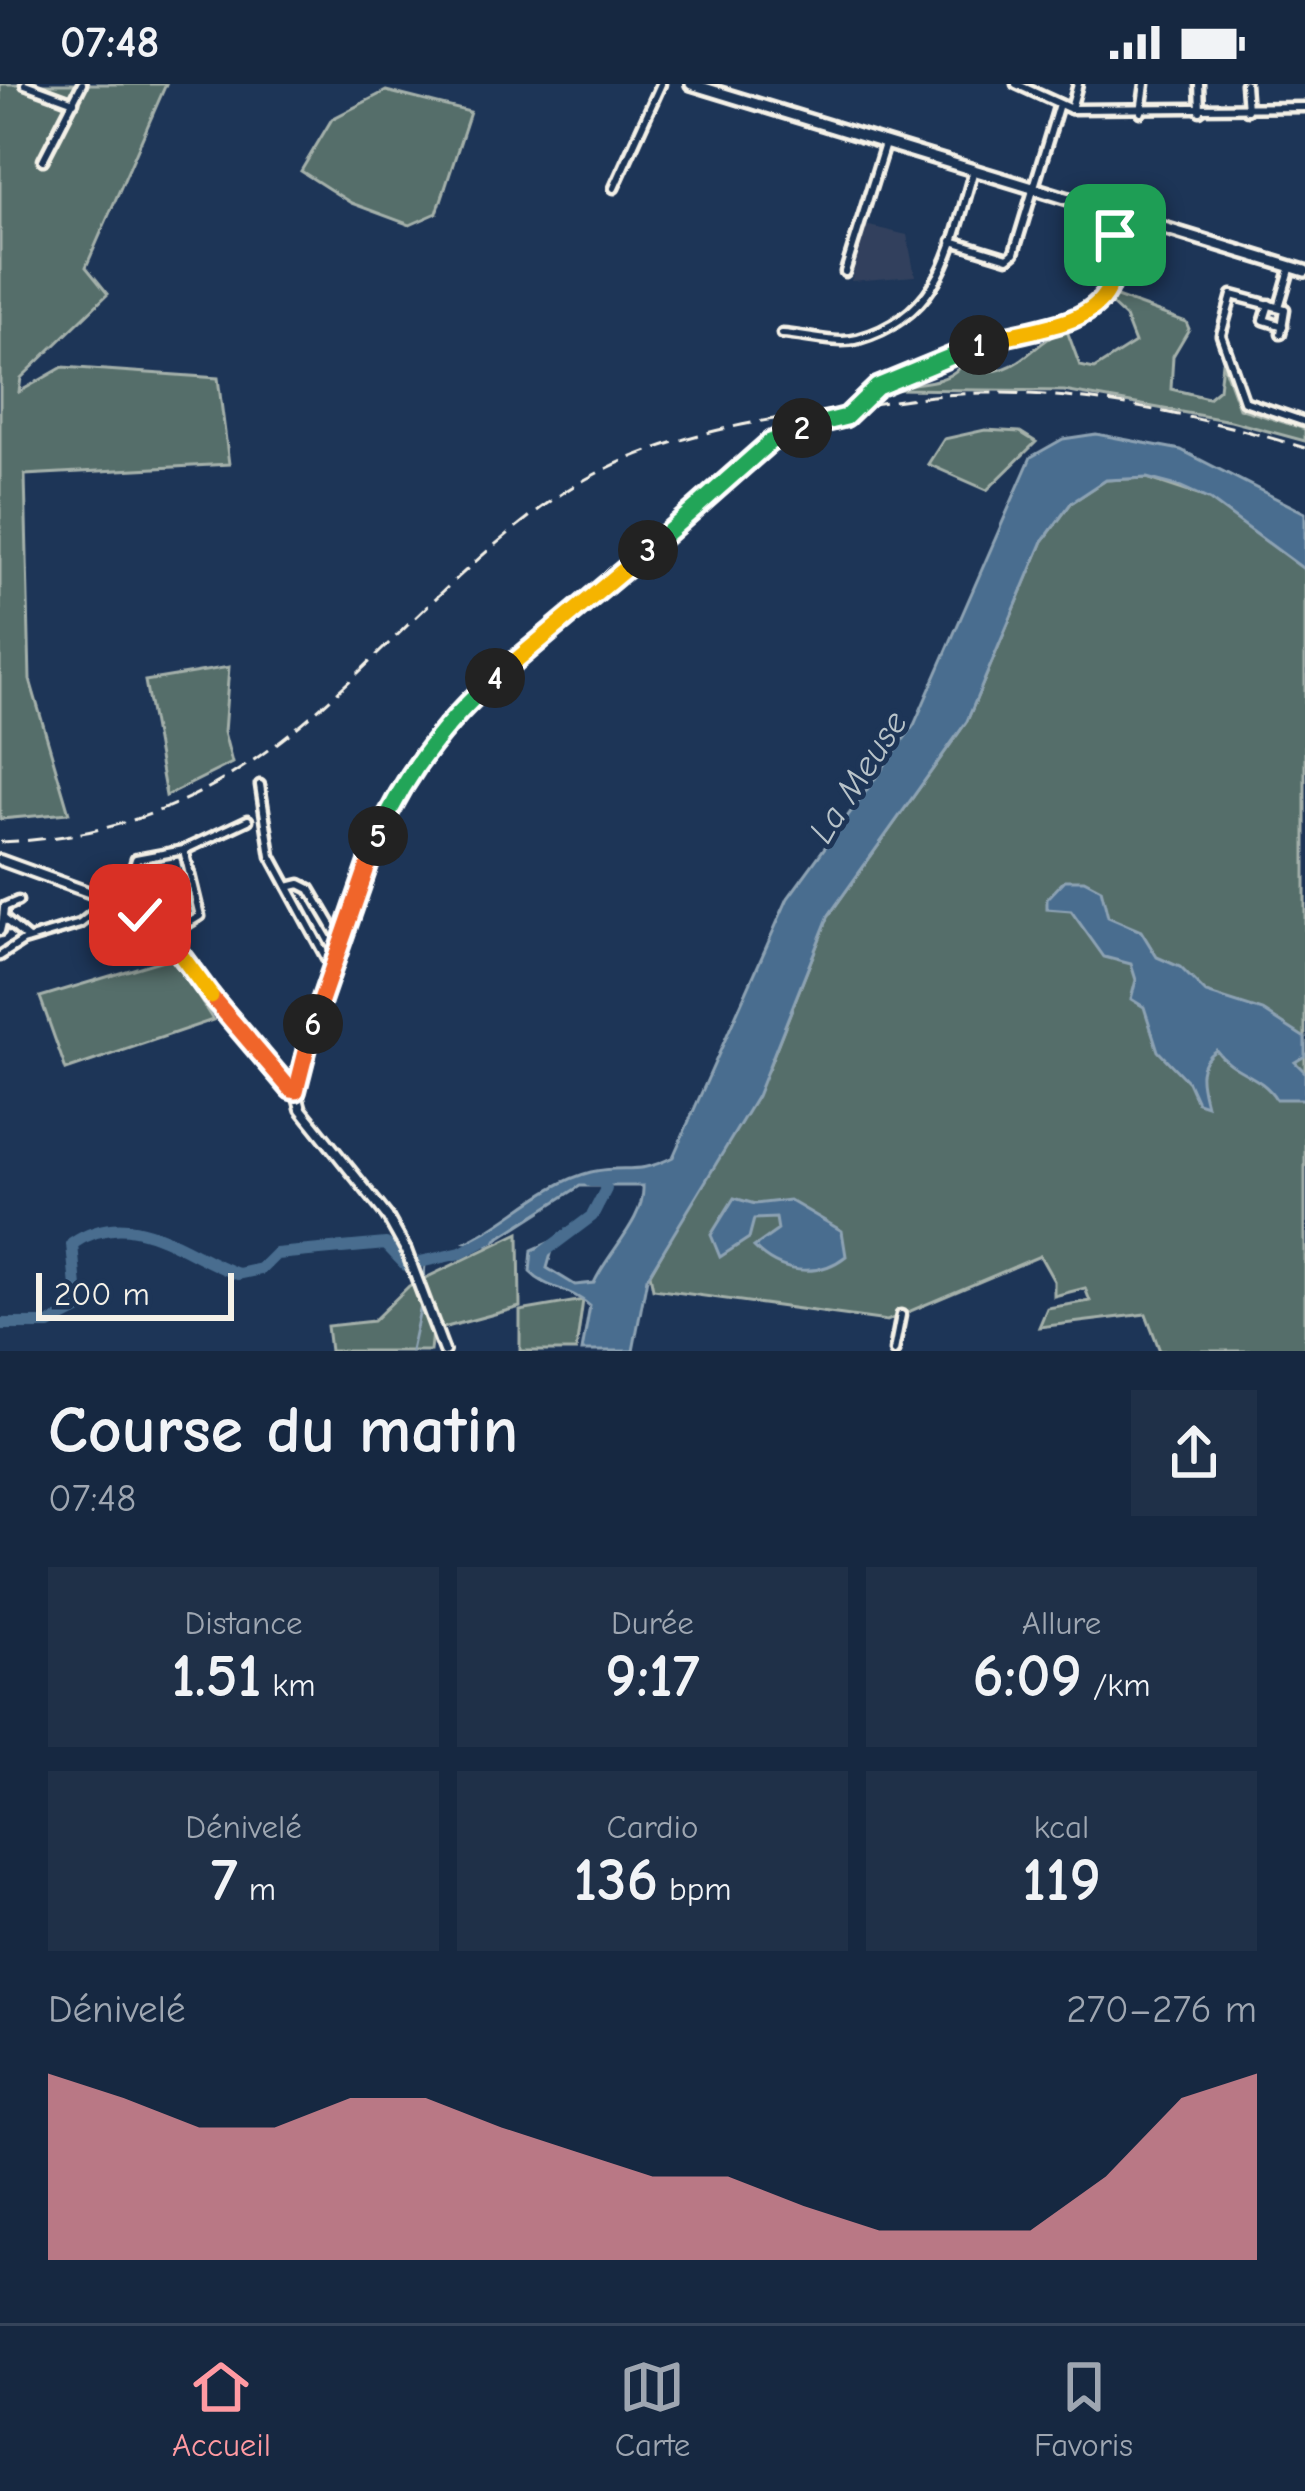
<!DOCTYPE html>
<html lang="fr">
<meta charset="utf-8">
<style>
:root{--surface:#162841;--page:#1f3048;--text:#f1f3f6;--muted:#9ea6b1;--line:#35445a;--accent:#ff9aa2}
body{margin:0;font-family:"Comic Neue",sans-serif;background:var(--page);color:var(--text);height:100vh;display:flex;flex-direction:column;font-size:45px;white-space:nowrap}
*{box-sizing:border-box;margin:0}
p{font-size:39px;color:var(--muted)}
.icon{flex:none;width:66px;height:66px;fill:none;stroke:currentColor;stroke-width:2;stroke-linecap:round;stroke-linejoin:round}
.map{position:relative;height:1267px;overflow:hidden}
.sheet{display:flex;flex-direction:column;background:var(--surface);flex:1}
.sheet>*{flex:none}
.scale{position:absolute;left:36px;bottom:30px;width:198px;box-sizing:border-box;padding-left:12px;border:6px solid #f4f1e8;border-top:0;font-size:33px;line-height:42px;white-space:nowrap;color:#f4f1e8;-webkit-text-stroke:9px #1d3557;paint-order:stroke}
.pin{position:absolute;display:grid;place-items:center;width:102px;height:102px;color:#fff;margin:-51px;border-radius:24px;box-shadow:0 6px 18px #0006}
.km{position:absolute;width:60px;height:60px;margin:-30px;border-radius:50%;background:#222;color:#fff;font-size:33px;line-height:60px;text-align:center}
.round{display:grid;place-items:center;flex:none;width:126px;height:126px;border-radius:0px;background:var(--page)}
.head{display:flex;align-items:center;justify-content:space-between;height:204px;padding:0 48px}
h1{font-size:66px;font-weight:700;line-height:90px}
.figures{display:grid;grid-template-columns:repeat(3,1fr);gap:18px;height:204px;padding:12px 48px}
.figures div{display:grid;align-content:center;border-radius:0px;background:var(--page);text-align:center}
.figures b{font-size:60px;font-weight:700}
.figures small{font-size:33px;font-weight:400}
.figures p{font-size:33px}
.chart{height:336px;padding:24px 48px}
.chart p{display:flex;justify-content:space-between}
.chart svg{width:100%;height:216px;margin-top:12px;fill:var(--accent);opacity:.7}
.status{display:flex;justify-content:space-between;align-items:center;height:84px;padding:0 60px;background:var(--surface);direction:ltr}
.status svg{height:33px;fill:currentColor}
.tabs{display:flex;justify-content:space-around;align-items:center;height:168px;border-top:3px solid var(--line);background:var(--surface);font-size:33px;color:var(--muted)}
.tabs a{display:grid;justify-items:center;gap:6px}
.tabs .on{color:var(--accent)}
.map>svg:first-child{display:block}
.built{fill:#31415d}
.green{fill:#556e6b;stroke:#a4b0aa;stroke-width:3}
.water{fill:#486d8f;stroke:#8da2b3;stroke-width:3}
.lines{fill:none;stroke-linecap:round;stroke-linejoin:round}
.stream{stroke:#8da2b3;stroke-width:3}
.river{stroke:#486d8f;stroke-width:12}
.minor-casing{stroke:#f4f1e8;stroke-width:15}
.tertiary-casing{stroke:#f4f1e8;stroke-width:15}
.secondary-casing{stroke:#f4f1e8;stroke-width:16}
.primary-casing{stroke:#f4f1e8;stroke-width:18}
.minor{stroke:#1d3557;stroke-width:6}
.tertiary{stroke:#1d3557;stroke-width:6}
.secondary{stroke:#1d3557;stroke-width:8}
.primary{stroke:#1d3557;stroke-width:9}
.rail{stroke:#f4f1e8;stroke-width:3;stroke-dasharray:18 9;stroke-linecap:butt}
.split-1-casing{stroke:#fff;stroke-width:24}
.split-2-casing{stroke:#fff;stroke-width:24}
.split-3-casing{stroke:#fff;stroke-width:24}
.split-4-casing{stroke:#fff;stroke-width:24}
.split-5-casing{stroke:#fff;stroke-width:24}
.split-6-casing{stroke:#fff;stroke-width:24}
.split-7-casing{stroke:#fff;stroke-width:24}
.split-8-casing{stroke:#fff;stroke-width:24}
.split-1{stroke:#f5b400;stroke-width:15}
.split-2{stroke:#22a559;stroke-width:15}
.split-3{stroke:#22a559;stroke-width:15}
.split-4{stroke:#f5b400;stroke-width:15}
.split-5{stroke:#22a559;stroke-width:15}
.split-6{stroke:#f0652b;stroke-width:15}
.split-7{stroke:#f0652b;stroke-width:15}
.split-8{stroke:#f5b400;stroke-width:15}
.labels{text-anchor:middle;stroke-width:10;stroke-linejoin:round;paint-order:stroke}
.water-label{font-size:36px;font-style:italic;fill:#b8c3c9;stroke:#1d3557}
</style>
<div class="status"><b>07:48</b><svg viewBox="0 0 49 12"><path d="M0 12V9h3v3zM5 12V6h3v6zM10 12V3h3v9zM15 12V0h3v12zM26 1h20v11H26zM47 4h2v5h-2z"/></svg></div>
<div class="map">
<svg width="1305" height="1267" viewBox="0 0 1305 1267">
<rect width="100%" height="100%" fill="#1d3557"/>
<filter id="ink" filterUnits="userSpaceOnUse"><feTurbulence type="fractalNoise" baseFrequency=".00833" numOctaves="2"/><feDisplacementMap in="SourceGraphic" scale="24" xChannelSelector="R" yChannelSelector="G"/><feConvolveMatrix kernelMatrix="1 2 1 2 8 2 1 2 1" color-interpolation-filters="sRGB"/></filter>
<g filter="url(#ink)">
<path class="built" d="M865,141L907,151L915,192L851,197Z"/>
<g class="green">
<path d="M0,0H166L86,183L108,210L21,294L19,308L63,283L218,294L229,380L25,391L30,596L69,729L0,735Z"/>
<path d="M386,7L470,28L437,129L410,141L351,119L301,87L332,35Z"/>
<path d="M1114,212L1186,238L1189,245L1173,272L1171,305L1208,314L1219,305L1222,278L1239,324L1305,345V357L1231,337L1064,307L889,305C914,296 941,303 960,283C1018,299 1023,265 1066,244L1080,282L1094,285L1135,259L1125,233L1110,219Z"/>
<path d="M985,346L1020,348L1036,358L987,406L928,380L944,355Z"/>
<path d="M1147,394L1210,415L1305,485V1267H1160L1146,1230L1039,1243L1047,1224L1090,1217L1085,1204L1054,1212V1197L1040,1172L887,1237L653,1205L650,1190L768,985L829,831L967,637L1043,457L1071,419L1106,396Z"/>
<path d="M229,583L224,648L232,679L166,712L145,597Z"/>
<path d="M173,873L213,936L66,986L40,913Z"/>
<path d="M519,1149L520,1223L432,1247L430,1267H330L327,1242L373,1237L409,1202Z"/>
<path d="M583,1216L576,1267H520V1227Z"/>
</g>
<g class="water">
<path d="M1096,350L1181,366L1305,429V486L1210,416L1181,403L1147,394L1106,396L1071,419L1043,457L967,637L829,831L757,1012L647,1194L633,1267H582L590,1222C571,1204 547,1206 530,1188L532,1166L555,1156L547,1184L575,1201L594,1199C608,1168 645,1135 643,1102H580L488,1161L467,1158C510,1138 543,1100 591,1088C625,1080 636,1092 673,1073L788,814L914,641L1031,373L1063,355Z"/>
<path d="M1065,796H1084L1101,805L1108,833L1141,847L1157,873L1180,883L1206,909L1263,927L1305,954V972L1295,978L1305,988V1015H1276C1261,990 1233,990 1216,966C1194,981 1201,1000 1206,1021L1197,1018L1188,998L1158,967L1144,923L1131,915L1136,896L1131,880L1104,873L1071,827L1047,825V815Z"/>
<path d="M734,1114L755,1120L789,1116L842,1147L846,1172C817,1195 779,1189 754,1163L778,1146L776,1134L754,1135L749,1154L720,1173L711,1151Z"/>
</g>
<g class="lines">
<g class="stream">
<path d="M423,1202L425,1180"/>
<path d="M411,1267L422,1217"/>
</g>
<g class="river">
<path d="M544,1168L592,1132L606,1105L602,1097H590"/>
<path d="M0,1240H49L78,1225L72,1160C132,1119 182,1170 238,1190L261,1185L276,1170L386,1160L406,1181L461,1169L489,1154"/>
</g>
<g class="minor-casing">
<g id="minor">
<path d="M25,0L74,18"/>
<path d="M1016,0L1071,25L1305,23"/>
<path d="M1199,0L1200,27"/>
<path d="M1245,0L1247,26"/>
<path d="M1071,25L1078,0"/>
<path d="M1141,28L1145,0"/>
<path d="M43,76L82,0"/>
<path d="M614,104L661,0"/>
<path d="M952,157L1008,174L1014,169L1059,20"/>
<path d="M845,188L885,60"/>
<path d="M1269,220L1264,236L1283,242"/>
<path d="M1279,223L1291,182"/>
<path d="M782,250C804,251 837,261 858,255C944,231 952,159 974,86"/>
<path d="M1281,250L1285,225L1232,211L1221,251L1244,317L1305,338"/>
<path d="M260,701L271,772L331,883"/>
<path d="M184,766L248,736"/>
<path d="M133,785L136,775L184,766L200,832L168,852"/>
<path d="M288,803L300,800L310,805L340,856"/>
<path d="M3,834L4,823L18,817"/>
<path d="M0,847L3,834L28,855"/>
<path d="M0,872L23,857L80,840L110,816"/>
<path d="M894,1267L901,1231"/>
</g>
</g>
<g class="tertiary-casing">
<path id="tertiary" d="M296,1007L300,979L394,715L458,627L770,358L846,333L867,310L885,299L988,257L1079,230L1098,218L1108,206L1121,133"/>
</g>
<g class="secondary-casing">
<path id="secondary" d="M0,776L110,816L166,851L271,987L296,1007L301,1025L387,1132L406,1166L444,1267"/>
</g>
<g class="primary-casing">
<path id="primary" d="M691,0L1305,187"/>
</g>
<use href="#minor" class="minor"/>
<use href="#tertiary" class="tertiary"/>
<use href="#secondary" class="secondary"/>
<use href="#primary" class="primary"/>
<path class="rail" d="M0,758C270,748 351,566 541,424C622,364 715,343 812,329C869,321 926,310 984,309C1089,308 1204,333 1305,364"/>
</g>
</g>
<g class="lines" filter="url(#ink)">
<g class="split-1-casing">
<path id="split-1" d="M979,261C1015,244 1086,247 1107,207C1115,192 1113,168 1115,151"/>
</g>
<g class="split-2-casing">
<path id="split-2" d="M802,344L846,333L877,303L979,261"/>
</g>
<g class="split-3-casing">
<path id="split-3" d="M648,466L770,358L802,344"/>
</g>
<g class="split-4-casing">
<path id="split-4" d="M495,594L648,466"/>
</g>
<g class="split-5-casing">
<path id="split-5" d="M378,752C405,690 445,638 495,594"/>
</g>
<g class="split-6-casing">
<path id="split-6" d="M313,940L378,752"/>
</g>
<g class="split-7-casing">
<path id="split-7" d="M211,912L291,1006L296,1007L313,940"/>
</g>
<g class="split-8-casing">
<path id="split-8" d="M140,831L166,851L211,912"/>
</g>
<use href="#split-1" class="split-1"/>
<use href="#split-2" class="split-2"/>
<use href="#split-3" class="split-3"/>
<use href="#split-4" class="split-4"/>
<use href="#split-5" class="split-5"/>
<use href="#split-6" class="split-6"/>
<use href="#split-7" class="split-7"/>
<use href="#split-8" class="split-8"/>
</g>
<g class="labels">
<g class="water-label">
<text transform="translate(857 692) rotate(-57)" y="13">La Meuse</text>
</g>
</g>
</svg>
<div class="scale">200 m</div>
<div class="pin" style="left:1115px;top:151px;background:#1e9e55"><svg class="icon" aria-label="arrive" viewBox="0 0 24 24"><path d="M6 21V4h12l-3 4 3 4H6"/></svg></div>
<div class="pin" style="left:140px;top:831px;background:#d93025"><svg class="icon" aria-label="check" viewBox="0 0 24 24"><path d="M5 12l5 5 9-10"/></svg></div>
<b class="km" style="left:979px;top:261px">1</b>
<b class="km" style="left:802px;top:344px">2</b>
<b class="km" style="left:648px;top:466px">3</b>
<b class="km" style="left:495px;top:594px">4</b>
<b class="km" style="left:378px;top:752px">5</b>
<b class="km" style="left:313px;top:940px">6</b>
</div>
<section class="sheet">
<div class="head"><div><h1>Course du matin</h1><p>07:48</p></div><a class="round"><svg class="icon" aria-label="share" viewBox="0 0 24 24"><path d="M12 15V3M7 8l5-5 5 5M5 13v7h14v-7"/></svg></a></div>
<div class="figures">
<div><p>Distance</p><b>1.51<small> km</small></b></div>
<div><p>Durée</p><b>9:17</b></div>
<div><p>Allure</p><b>6:09<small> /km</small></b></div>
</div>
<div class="figures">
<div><p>Dénivelé</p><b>7<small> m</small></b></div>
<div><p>Cardio</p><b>136<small> bpm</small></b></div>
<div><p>kcal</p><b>119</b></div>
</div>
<div class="chart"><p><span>Dénivelé</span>270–276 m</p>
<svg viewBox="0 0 160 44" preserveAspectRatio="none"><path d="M0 44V6L10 11L20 17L30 17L40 11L50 11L60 17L70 22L80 27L90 27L100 33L110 38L120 38L130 38L140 27L150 11L160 6V44z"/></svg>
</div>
</section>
<nav class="tabs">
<a class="on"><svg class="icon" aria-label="home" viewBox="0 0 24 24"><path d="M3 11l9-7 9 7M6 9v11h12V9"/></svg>Accueil</a>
<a><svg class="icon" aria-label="map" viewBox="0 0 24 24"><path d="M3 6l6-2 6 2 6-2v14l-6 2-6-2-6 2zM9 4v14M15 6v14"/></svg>Carte</a>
<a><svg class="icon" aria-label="saved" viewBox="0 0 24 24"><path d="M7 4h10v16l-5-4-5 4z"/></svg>Favoris</a>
</nav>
